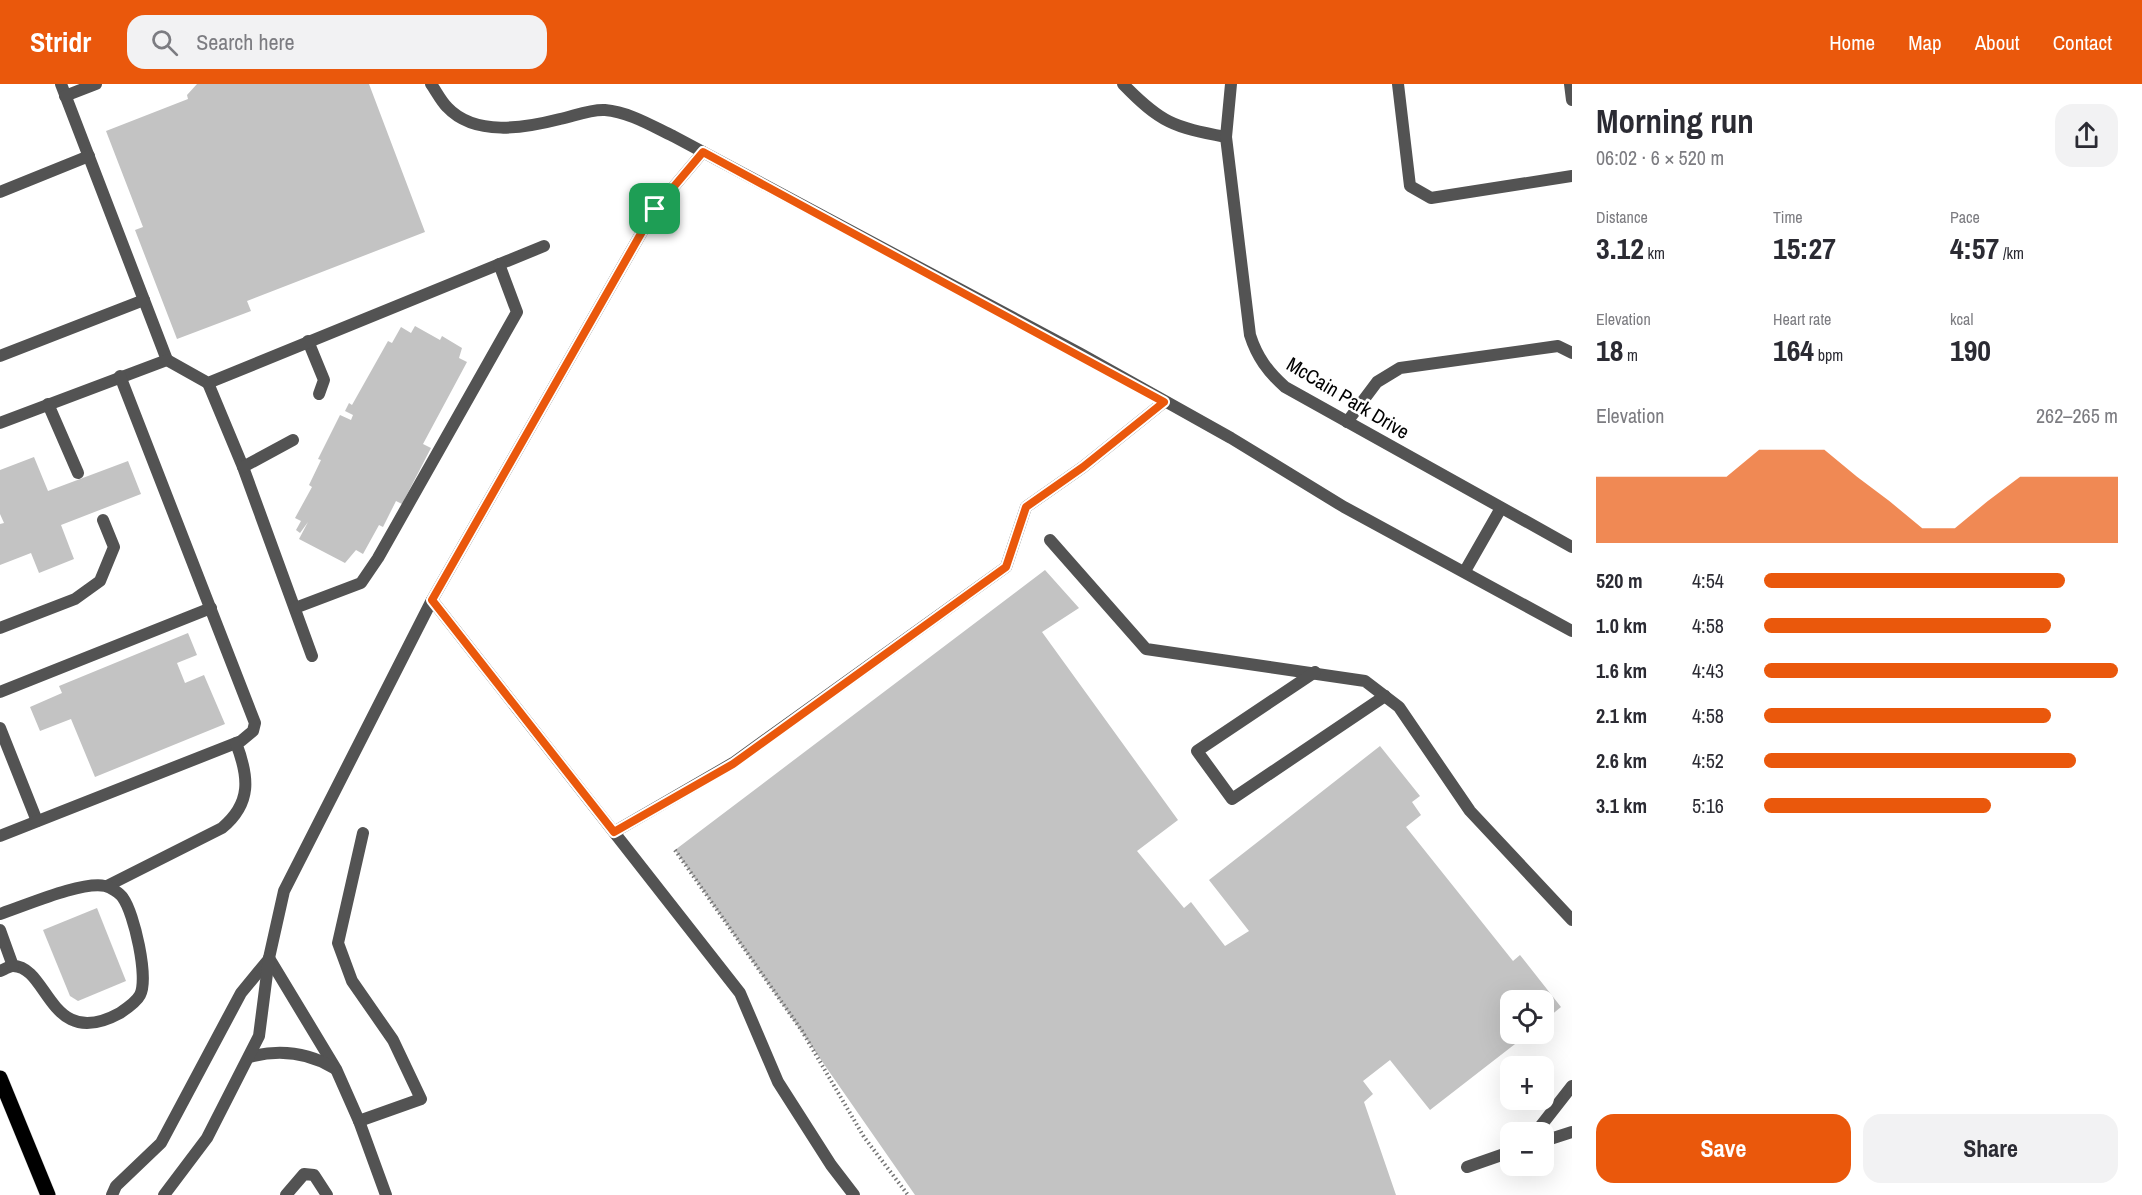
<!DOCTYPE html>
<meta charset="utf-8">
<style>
:root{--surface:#fff;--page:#f2f2f3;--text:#2b2b33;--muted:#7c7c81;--accent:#ea580c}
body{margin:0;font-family:"Archivo Narrow",sans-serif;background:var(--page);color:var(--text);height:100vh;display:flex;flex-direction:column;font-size:22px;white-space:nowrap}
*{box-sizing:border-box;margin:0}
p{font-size:20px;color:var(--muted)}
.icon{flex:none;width:33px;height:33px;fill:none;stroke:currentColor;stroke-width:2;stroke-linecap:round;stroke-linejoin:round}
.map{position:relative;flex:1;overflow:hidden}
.sheet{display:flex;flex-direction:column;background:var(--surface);width:570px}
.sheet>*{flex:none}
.controls{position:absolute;left:1500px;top:906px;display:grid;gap:12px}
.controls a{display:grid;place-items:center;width:54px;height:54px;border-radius:12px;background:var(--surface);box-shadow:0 6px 24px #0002;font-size:30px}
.pin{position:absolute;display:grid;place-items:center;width:51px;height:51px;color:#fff;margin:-26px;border-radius:12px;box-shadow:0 3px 9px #0006}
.round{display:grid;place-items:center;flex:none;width:63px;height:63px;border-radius:18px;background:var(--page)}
.headline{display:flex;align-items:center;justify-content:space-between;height:102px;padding:0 24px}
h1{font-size:33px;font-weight:700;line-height:45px}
.metrics{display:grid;grid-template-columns:repeat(3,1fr);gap:9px;height:102px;padding:6px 24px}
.metrics div{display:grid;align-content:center}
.metrics b{font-size:30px;font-weight:700}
.metrics small{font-size:16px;font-weight:400}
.metrics p{font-size:16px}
.chart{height:168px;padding:12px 24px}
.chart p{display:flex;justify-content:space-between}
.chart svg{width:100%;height:108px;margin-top:6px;fill:var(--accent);opacity:.7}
.primary-button{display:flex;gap:12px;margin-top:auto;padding:12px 24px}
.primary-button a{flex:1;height:69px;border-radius:18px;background:var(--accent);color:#fff;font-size:24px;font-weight:700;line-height:69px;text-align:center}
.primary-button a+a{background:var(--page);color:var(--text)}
ul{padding:0 24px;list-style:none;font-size:20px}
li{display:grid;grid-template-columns:96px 72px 1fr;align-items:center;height:45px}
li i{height:15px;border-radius:8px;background:var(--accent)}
header{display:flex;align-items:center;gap:36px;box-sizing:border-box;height:84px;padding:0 30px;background:var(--accent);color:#fff}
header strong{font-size:28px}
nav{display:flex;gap:33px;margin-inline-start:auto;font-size:21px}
.search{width:420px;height:54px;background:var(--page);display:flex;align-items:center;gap:15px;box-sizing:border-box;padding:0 21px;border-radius:18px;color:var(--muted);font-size:22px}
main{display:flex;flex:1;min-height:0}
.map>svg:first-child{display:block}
.building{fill:#c3c3c3}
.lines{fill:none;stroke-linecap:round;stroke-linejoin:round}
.primary-casing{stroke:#dbdbdb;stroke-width:16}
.path{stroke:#757575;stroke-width:4;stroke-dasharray:1.5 3;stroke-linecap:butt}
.service{stroke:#535353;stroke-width:12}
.minor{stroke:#535353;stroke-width:12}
.primary{stroke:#000;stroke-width:15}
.route-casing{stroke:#fff;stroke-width:12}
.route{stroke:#ea580c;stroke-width:8}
.labels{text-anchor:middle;stroke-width:5;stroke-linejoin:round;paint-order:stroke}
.street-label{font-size:20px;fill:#000;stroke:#fff}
</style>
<header>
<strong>Stridr</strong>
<div class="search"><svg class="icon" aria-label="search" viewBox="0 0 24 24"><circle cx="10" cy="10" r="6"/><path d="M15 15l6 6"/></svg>Search here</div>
<nav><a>Home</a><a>Map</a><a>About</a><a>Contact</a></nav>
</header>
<main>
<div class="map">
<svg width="1572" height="1111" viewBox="0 0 1572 1111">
<rect width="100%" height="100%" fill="#fff"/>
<g class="building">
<path d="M197,0H369L425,148L247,217L251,227L177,255L135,146L143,143L106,47L188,15L187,11Z"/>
<path d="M415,242L440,256L442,252L462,264L459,274L467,278L423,360L431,364L402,420L396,417L383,443L379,441L363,470L356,466L345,479L299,455L308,438L300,449L296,446L301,437L295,434L312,403L309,401L321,376L318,375L340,331L351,336L353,331L345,327L349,319L352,321L388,257L392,259L401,243L411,249Z"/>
<path d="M34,373L48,407L128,377L141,410L61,441L74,475L39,489L31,469L0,481V440L4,439L0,430V386Z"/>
<path d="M1045,486L1079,524L1042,548L1178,736L1137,767L1184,824L1191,818L1225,862L1249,847L1209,796L1380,662L1420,712L1412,718L1421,731L1406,743L1513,877L1520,871L1561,923L1544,937V916H1510V950H1528L1430,1026L1390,976L1363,997L1373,1010L1364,1018L1396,1111H915L675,766Z"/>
<path d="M188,549L197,571L177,579L185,599L204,591L225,640L95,693L71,635L40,647L30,623L62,609L59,602Z"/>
<path d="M97,824L126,897L78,917L70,912L43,846Z"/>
</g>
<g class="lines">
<g class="primary-casing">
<path id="primary" d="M0,994L48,1111"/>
</g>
<path class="path" d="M675,766L802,947L864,1053L908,1111"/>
<g class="service">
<path d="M61,0L167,276"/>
<path d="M431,0C436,7 441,17 447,23C475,53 525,44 560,35C574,32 591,25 605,26C629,28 652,42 673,52L1081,270L1231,354L1344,423L1572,547"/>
<path d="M1123,0C1161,39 1173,43 1226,53"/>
<path d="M1398,0L1410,102L1431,114L1572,92"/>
<path d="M1570,0L1572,16"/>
<path d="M65,12L96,0"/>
<path d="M0,108L89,72"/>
<path d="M308,257L324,296L319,310"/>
<path d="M0,272L144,216"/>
<path d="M208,299L243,383L312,572"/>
<path d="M48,320L78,389"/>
<path d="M1347,338L1377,298L1400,284L1558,262L1572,269"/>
<path d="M0,339L167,276L208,299L544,162"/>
<path d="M243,383L293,356"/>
<path d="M1050,456L1146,565L1365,597L1399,623L1470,727L1572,836"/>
<path d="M1465,487L1501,424"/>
<path d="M432,516L655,125L703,68"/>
<path d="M295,524L361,499L378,474L517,228L499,180"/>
<path d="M0,544L75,515L100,497L114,463L103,436"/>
<path d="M1315,588L1197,667L1232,715L1385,612"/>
<path d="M0,608L211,524"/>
<path d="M0,644L37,737"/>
<path d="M614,748L733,679L1006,483L1026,423L1083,383L1164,318"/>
<path d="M363,749L338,859L352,897L393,956L421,1015L359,1037L386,1111"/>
<path d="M0,752L241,657L253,647L255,639L120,292"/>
<path d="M107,802L222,744C252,719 249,693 236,659"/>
<path d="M0,830C25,822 81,797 105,802C110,803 120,809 123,814C134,829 149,894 140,911C137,917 126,925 120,929C49,968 49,882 13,882C9,882 3,886 0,887"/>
<path d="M0,846L13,882"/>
<path d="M269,874L336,985L359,1037"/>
<path d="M249,973C279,965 307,968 334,984"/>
<path d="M1536,1048L1572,1002"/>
<path d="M1544,1057L1572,1048"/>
<path d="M1467,1083L1510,1068"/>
<path d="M112,1111L116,1102L161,1059L241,909L269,875"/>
<path d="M164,1111L207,1054L259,952L269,874L284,807L432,516L740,909L778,998L831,1081L854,1111"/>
<path d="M286,1111L304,1090L314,1091L327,1111"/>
</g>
<path class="minor" d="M1231,0L1226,53L1250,251C1257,273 1268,288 1285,303L1572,463"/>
<use href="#primary" class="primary"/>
</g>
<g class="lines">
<g class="route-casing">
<path id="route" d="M703,68L1164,318L1083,383L1026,423L1006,483L733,680L614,748L432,516L655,125Z"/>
</g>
<use href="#route" class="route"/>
</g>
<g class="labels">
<g class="street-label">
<text transform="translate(1348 314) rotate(31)" y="7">McCain Park Drive</text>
</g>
</g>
</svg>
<div class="controls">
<a><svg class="icon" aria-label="locate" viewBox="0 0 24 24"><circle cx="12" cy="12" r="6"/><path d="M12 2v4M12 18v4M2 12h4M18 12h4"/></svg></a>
<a>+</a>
<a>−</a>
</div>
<div class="pin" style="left:655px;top:125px;background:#1e9e55"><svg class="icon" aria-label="arrive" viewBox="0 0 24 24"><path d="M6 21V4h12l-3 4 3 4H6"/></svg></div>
</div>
<section class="sheet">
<div class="headline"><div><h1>Morning run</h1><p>06:02 · 6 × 520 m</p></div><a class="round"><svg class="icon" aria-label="share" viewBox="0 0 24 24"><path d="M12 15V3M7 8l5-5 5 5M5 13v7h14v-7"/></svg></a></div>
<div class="metrics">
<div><p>Distance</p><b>3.12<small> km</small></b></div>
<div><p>Time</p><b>15:27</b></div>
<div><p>Pace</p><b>4:57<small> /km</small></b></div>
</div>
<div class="metrics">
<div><p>Elevation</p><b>18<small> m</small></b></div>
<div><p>Heart rate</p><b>164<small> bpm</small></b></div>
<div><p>kcal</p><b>190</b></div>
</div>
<div class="chart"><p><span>Elevation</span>262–265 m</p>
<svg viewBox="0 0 160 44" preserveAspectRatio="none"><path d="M0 44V17L10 17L20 17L30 17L40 17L50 6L60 6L70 6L80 17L90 27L100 38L110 38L120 27L130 17L140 17L150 17L160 17V44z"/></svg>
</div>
<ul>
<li><b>520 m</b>4:54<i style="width:85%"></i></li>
<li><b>1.0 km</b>4:58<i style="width:81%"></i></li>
<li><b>1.6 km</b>4:43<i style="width:100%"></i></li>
<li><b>2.1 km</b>4:58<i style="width:81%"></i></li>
<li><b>2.6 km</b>4:52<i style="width:88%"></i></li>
<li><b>3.1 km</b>5:16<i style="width:64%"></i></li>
</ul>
<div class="primary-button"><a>Save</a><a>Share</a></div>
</section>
</main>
